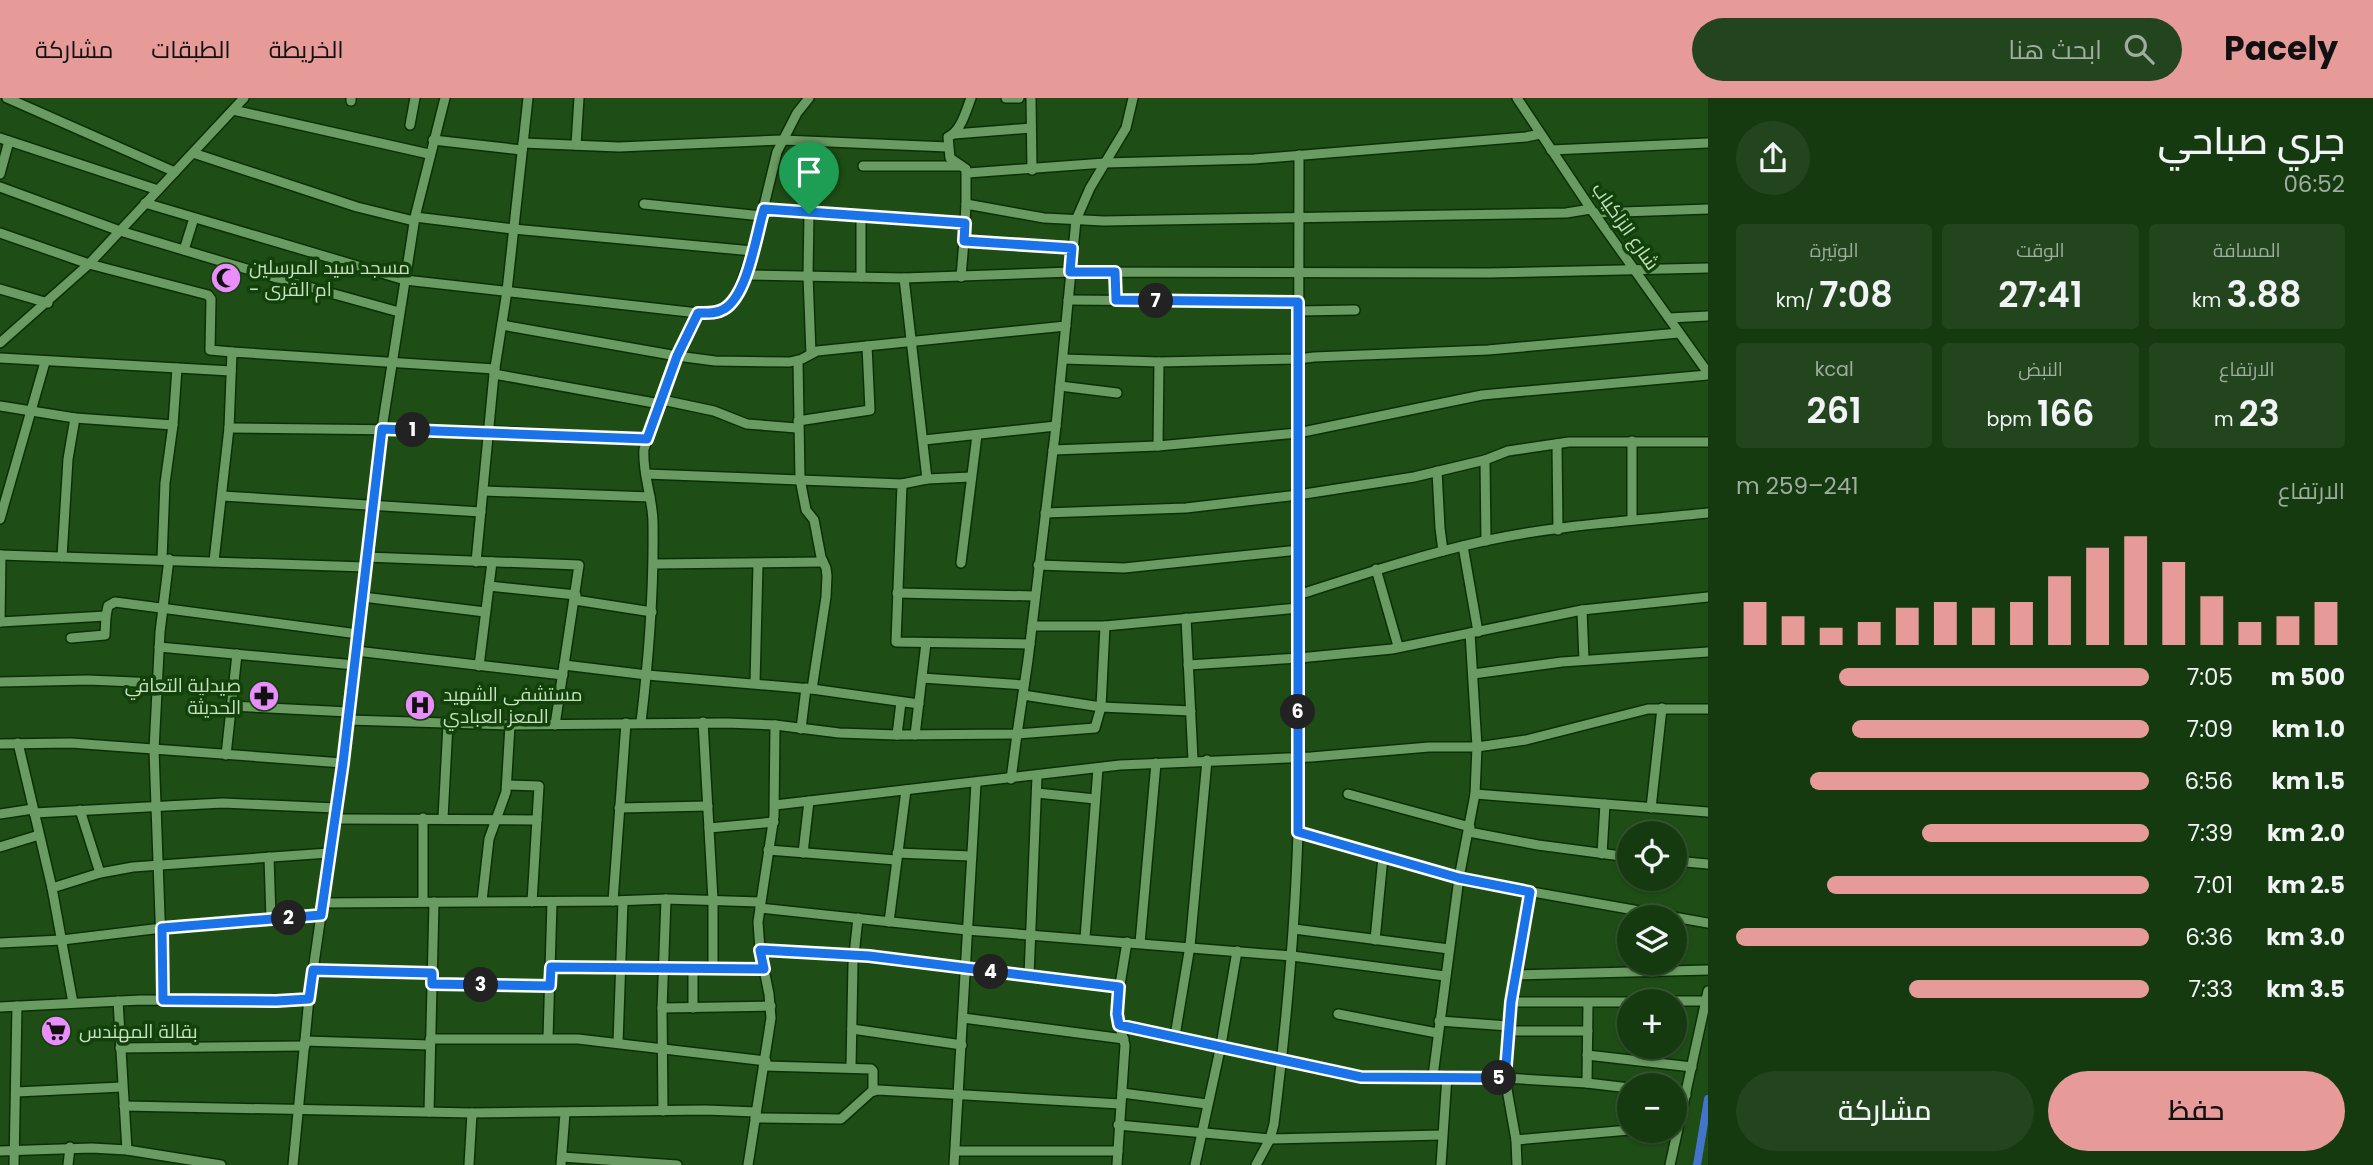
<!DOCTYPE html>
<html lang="ar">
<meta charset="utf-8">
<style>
:root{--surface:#163a10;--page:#23451e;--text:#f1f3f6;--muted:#9ead9f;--line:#355430;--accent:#e69b98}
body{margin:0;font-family:Poppins,Cairo,sans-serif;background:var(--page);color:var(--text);direction:rtl;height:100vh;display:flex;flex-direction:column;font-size:26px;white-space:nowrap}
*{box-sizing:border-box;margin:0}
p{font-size:23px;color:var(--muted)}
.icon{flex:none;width:38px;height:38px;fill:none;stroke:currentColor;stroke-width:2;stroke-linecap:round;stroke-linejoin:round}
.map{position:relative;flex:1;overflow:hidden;direction:ltr}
.side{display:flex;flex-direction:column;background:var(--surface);width:665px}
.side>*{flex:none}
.controls{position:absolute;left:1617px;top:723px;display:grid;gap:14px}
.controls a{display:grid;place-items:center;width:70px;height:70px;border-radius:50%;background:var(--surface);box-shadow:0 2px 5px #0004,0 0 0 2px var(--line);font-size:35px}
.pin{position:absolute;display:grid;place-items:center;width:60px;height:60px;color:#fff;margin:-72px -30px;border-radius:50% 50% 50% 0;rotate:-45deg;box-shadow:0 0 7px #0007}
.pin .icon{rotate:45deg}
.km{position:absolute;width:35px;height:35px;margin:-18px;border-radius:50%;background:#222;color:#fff;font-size:19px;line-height:35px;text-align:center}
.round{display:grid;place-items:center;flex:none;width:74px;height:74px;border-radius:37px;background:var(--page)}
.head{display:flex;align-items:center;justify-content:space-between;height:119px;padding:0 28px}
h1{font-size:38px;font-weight:600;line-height:52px}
.figures{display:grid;grid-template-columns:repeat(3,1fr);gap:10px;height:119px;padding:7px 28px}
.figures div{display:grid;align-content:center;border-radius:7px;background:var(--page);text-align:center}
.figures b{font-size:35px;font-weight:600}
.figures small{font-size:19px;font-weight:400}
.figures p{font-size:19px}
.chart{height:196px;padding:14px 28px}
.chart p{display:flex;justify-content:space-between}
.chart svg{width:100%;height:126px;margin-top:7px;stroke:var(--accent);stroke-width:6}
.cta{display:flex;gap:14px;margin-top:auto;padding:14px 28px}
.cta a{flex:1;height:80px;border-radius:42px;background:var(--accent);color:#111;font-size:28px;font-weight:600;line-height:80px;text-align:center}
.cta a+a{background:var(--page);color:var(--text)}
ul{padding:0 28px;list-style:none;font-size:23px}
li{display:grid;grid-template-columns:112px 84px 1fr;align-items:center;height:52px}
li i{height:18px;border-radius:9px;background:var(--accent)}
header{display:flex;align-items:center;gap:42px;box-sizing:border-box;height:98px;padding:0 35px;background:var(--accent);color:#111}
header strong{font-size:33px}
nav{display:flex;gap:38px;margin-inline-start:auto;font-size:24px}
.search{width:490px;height:63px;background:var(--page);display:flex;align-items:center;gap:18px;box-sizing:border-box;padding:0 24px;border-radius:38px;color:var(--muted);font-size:26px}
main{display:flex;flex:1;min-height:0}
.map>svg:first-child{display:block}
.built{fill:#215618}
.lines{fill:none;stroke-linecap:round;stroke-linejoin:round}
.canal{stroke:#4474ca;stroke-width:8}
.minor-casing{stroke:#0c3006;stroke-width:12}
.minor{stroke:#6a9b62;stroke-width:9}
.route-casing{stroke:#fff;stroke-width:14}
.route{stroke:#1a73e8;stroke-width:9}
.labels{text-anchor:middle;stroke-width:7;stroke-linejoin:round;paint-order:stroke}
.street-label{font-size:19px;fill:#c6e0c2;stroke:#124209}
.poi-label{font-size:19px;fill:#c6e0c2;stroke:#124209;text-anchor:start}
</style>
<header>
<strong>Pacely</strong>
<div class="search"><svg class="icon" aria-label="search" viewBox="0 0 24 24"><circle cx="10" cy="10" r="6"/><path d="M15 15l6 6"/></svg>ابحث هنا</div>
<nav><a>الخريطة</a><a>الطبقات</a><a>مشاركة</a></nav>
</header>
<main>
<section class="side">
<div class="head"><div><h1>جري صباحي</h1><p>06:52</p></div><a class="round"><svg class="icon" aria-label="share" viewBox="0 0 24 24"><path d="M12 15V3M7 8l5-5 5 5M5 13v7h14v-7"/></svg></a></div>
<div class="figures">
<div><p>المسافة</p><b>3.88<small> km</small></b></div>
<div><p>الوقت</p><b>27:41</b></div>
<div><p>الوتيرة</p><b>7:08<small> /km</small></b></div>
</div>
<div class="figures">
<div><p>الارتفاع</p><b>23<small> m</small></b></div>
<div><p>النبض</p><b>166<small> bpm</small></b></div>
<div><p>kcal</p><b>261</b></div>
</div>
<div class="chart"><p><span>الارتفاع</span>241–259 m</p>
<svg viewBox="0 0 160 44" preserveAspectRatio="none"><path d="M5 44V29M15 44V34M25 44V38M35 44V36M45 44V31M55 44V29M65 44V31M75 44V29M85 44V20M95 44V10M105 44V6M115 44V15M125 44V27M135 44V36M145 44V34M155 44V29"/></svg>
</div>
<ul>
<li><b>500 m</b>7:05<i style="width:75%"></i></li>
<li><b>1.0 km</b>7:09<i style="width:72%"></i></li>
<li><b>1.5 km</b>6:56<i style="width:82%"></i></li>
<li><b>2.0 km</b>7:39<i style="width:55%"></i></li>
<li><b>2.5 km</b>7:01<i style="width:78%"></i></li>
<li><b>3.0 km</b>6:36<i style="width:100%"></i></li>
<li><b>3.5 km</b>7:33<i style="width:58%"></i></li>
</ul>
<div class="cta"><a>حفظ</a><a>مشاركة</a></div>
</section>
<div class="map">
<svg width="1708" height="1067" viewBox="0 0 1708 1067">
<rect width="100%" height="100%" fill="#1e4d16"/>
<path class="built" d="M410,591L432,594L430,621H408Z"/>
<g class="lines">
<path class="canal" d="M1697,1067L1708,1001"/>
<g class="minor-casing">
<g id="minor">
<path d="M7,0L175,74"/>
<path d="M1006,0H1019"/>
<path d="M1031,0L1032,72"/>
<path d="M1517,0L1591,111L1708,275"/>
<path d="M351,3V0"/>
<path d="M233,12L429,56"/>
<path d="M410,27L415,0"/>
<path d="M954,36L1031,30"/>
<path d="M0,40L158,92"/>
<path d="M433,42L522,52"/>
<path d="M523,45L619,49L782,42L948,49"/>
<path d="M576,47L579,0"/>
<path d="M1551,52L1708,45"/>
<path d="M193,55L357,109L414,123"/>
<path d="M863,68H961"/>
<path d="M968,75L1105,65L1254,61L1526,39L1540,36"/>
<path d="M0,76L9,43"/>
<path d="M0,89L120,133L280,181L399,214"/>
<path d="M145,105L405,182L698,215"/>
<path d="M644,106L762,118"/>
<path d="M966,106V71L950,60L948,39C961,33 966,13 971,0"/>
<path d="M764,111L965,125L964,143L1072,150"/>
<path d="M1594,115L1708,111"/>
<path d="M809,116L808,178L811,256"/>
<path d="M415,119L513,131L753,153"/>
<path d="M965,125L966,106L1044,120L1104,123L1566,115L1591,111"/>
<path d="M0,135L89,166L208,197L211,201L210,252L232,254"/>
<path d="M184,152L194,120"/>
<path d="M1115,174L1116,202"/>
<path d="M745,177L904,180L1071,174L1489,175L1708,170"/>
<path d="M861,179V119"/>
<path d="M961,179L964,143"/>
<path d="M0,191L48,205"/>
<path d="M1068,202L1298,204"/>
<path d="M1298,213L1355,212"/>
<path d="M1669,220L1708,218"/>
<path d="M502,227L677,258L715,263L790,264L802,261L817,253L1066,228"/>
<path d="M0,245L89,166L244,0"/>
<path d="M0,260L231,273"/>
<path d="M1063,261L1159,264L1298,261L1314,259L1488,252L1679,235"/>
<path d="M798,263L800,381L806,412L814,422L821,459L826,470L827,478L826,499L812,591"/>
<path d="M494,276L660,306"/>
<path d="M1060,288L1117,295"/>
<path d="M662,302L714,313L747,326L797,330"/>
<path d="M0,308L75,320L173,327L165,385L162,461"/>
<path d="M798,323L870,312L867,248"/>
<path d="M173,327L177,270"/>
<path d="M229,330L489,333L647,341"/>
<path d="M924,342L1056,328"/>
<path d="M1632,343V421"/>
<path d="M1557,346L1558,432"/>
<path d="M1158,348L1159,264"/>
<path d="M1053,352L1158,348L1298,335L1482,297L1708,277"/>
<path d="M1485,362L1486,443"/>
<path d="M1437,373L1440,430L1443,453"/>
<path d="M646,376L902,386L896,544L1030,546"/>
<path d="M927,381L971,379"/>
<path d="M902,386L927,381L904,180"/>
<path d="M484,393L650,399"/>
<path d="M222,398L481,414"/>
<path d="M1045,415L1186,410L1298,397L1414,379L1485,362L1508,353L1569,344H1708"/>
<path d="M0,421L45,264"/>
<path d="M1463,448L1478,534"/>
<path d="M0,457L365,469"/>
<path d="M62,459L68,361L75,320"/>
<path d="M366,459L579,467L555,627"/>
<path d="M214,463L229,330L232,254L495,271"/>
<path d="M476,464L494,276L507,193L528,0"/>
<path d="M961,465L977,337"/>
<path d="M654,466L823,464"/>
<path d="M1038,467L1124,470L1299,452"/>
<path d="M1376,471L1398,548"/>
<path d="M489,488L576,497"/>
<path d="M897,495L1035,498"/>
<path d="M1298,497C1360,477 1421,457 1484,443C1557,427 1633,423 1708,415"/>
<path d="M363,499L485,514"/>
<path d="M575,502L652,514"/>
<path d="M1582,512L1584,562"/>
<path d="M1186,520L1193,662"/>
<path d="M0,524L106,518L108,508L115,504L358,536"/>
<path d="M0,524L1,457"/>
<path d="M1032,528H1105L1298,510"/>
<path d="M71,540L105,537L106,518"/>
<path d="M159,549L355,567"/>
<path d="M356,553L563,577"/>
<path d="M564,567L647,577L812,591L919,606"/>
<path d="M1188,567L1299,560L1392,551L1582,512L1708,499"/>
<path d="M479,568L492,464"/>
<path d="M1473,576L1562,564L1708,554"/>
<path d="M922,580L1024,587"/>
<path d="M0,584L88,582L158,585"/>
<path d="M755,585L758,466"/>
<path d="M1023,597L1101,609L1191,613"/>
<path d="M231,608L349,614"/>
<path d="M348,622L510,627L727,625L775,627L839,635L897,637L1017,636L1028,562L1056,328L1076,122L1090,90L1126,30L1133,0"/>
<path d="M641,624C649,558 654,492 653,425C653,400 642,376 644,351L677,258L698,215L721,213L733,204L737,196L753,153L777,54L797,15L809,0"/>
<path d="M703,624L713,802V870"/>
<path d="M801,631L806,590"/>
<path d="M897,637L901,604"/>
<path d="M915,637L926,545"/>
<path d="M18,645L52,790L73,905"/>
<path d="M0,646L71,645L343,665"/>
<path d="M226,657L237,556"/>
<path d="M1011,681L1017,636L1095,630L1101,609L1105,528"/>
<path d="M507,687L539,688L532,804"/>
<path d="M1037,695L1095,701"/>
<path d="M1348,696L1470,729"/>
<path d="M1475,696L1708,714"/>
<path d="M775,707L1120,667L1311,659L1429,649H1477L1526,642L1648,611H1708"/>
<path d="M619,710L708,708"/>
<path d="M1651,710L1662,610"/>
<path d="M80,712L100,775"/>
<path d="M34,715L223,705L336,710"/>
<path d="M0,716L33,711"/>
<path d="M423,720V804"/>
<path d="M443,720L448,626"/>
<path d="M335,721L537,722"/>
<path d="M709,730L774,724"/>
<path d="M1298,734L1476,784L1708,825"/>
<path d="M1469,734L1538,747L1629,759"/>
<path d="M0,749L39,737"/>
<path d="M768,752L896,762"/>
<path d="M803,755L809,703"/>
<path d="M897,755L971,758"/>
<path d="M1602,756L1605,706"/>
<path d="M269,759L271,821"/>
<path d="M1675,763L1708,766"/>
<path d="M52,790L100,775L133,769L329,755"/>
<path d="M482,803L489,741L506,694L510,627"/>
<path d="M613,803L626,625"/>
<path d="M322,805L613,803L666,801L760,804"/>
<path d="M760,810L967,832L1292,858L1445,878"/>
<path d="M889,824L906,692"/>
<path d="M1294,831L1449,851"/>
<path d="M1085,840L1098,670"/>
<path d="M1375,842L1383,759"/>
<path d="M0,845L62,842L162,830L321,817"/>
<path d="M1140,845L1156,665"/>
<path d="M760,852L869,858L1119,889"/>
<path d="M550,869L764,871"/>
<path d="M313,872L432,875"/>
<path d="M1516,877L1708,872"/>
<path d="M1029,878L1037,678"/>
<path d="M432,886L550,888"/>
<path d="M163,902L154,652L160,534L169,461"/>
<path d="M118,903L127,1052"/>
<path d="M1675,903H1706"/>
<path d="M1511,904H1629"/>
<path d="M0,909L141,902L276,903L309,900"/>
<path d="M662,910L771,908"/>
<path d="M693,910V870"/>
<path d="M1338,916L1437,935"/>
<path d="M963,920L1124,941"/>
<path d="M1439,923L1509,928"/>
<path d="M1119,927L1361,979L1505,980L1587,985L1629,990"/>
<path d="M852,931L962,947"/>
<path d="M1508,933H1588"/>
<path d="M1175,938L1190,848L1207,662"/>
<path d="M548,940L552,804"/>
<path d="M430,941H578L766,963"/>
<path d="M305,943L429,947"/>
<path d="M618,945L623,803"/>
<path d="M120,950L305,948"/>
<path d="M1587,957L1692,969"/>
<path d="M765,968L871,971L873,973V993"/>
<path d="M851,969L853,866L858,820"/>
<path d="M1433,978L1459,780L1475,696L1477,649L1470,535"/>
<path d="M1587,985L1588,905"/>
<path d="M16,994L122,989"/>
<path d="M1122,995L1207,1006"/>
<path d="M1675,996L1686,997"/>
<path d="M124,1008L472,1015L706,1012L756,1014"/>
<path d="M663,1013L662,910L666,801"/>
<path d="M429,1014L434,804"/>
<path d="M755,1020L841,1021L871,994L878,992L1120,1006"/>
<path d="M1118,1027L1270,1041L1442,1037"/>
<path d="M1516,1042L1629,1032"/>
<path d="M0,1053L92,1050L127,1052L221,1067"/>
<path d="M956,1053H1118"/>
<path d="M562,1059L677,1067"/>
<path d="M14,1067L17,908"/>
<path d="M68,1067L70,1049"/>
<path d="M293,1067L309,900L343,665L378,356L415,119L445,0"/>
<path d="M469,1067L472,1015"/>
<path d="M561,1067L565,1015"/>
<path d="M748,1067L771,920L769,896L760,852L758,824L774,718L775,627"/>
<path d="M954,1067L976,685"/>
<path d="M1117,1067L1125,947L1118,922L1117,905L1127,844"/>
<path d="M1195,1067L1221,947L1237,853"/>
<path d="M1256,1067L1270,1041L1274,1026C1286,929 1295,832 1298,734L1299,57"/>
<path d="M1441,1067L1447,978"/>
<path d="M1517,1067L1516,1042L1505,980L1511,904L1530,794"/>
<path d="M1670,1067L1708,893"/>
</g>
</g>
<use href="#minor" class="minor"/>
</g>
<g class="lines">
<g class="route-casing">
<path id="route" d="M764,111L965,125L964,143L1072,150L1070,174H1115L1116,202L1298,204V734L1459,780L1530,794L1511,904L1505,980L1361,979L1119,927L1117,916L1119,889L869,858L760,852L764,871L551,869L550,888L432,886V875L313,872L309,901L276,903L163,902L162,830L321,817L343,665L382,331L647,341L677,258L698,215C707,215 716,216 724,211C748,197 756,137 764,111Z"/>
</g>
<use href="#route" class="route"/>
</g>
<defs>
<g id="mosque-disc" transform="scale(1.575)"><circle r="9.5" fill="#ea8dfd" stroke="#124209"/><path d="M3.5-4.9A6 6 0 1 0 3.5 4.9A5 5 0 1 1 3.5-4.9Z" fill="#111"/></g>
<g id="pharmacy-disc" transform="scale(1.575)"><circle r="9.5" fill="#ea8dfd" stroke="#124209"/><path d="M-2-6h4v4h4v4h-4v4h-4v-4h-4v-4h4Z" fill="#111"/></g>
<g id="hospital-disc" transform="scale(1.575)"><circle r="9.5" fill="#ea8dfd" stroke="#124209"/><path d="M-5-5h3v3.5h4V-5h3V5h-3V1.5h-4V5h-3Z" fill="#111"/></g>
<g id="supermarket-disc" transform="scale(1.575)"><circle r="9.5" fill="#ea8dfd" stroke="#124209"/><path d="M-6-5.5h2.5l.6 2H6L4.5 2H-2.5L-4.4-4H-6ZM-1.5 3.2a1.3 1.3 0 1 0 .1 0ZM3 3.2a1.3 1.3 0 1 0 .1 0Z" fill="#111"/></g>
</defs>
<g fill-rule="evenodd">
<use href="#mosque-disc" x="226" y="180"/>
<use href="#pharmacy-disc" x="264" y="598"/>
<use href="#hospital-disc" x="420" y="607"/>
<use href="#supermarket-disc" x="56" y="933"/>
</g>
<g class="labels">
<g class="street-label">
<text transform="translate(1626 128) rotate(55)" y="7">شارع الزاكياب</text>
</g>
<g class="poi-label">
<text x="249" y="176">مسجد سيد المرسلين<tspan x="249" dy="22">- ام القرى</tspan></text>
<text x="241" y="594" text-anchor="end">صيدلية التعافي<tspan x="241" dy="22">الحديثة</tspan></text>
<text x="443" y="603">مستشفى الشهيد<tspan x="443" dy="22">المعز العبادي</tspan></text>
<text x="79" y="940">بقالة المهندس</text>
</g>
</g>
</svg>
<div class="controls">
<a><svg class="icon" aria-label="locate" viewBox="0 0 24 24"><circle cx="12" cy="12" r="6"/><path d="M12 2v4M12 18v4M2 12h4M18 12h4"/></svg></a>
<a><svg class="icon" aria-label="layers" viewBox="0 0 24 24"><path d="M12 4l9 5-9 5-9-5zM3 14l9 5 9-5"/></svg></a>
<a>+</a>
<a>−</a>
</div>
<div class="pin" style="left:809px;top:116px;background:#1e9e55"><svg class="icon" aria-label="arrive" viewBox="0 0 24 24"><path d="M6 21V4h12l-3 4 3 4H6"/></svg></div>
<b class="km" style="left:413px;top:332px">1</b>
<b class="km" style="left:289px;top:820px">2</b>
<b class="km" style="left:481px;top:887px">3</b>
<b class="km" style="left:991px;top:874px">4</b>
<b class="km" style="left:1499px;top:980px">5</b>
<b class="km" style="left:1298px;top:614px">6</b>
<b class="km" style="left:1156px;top:203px">7</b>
</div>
</main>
